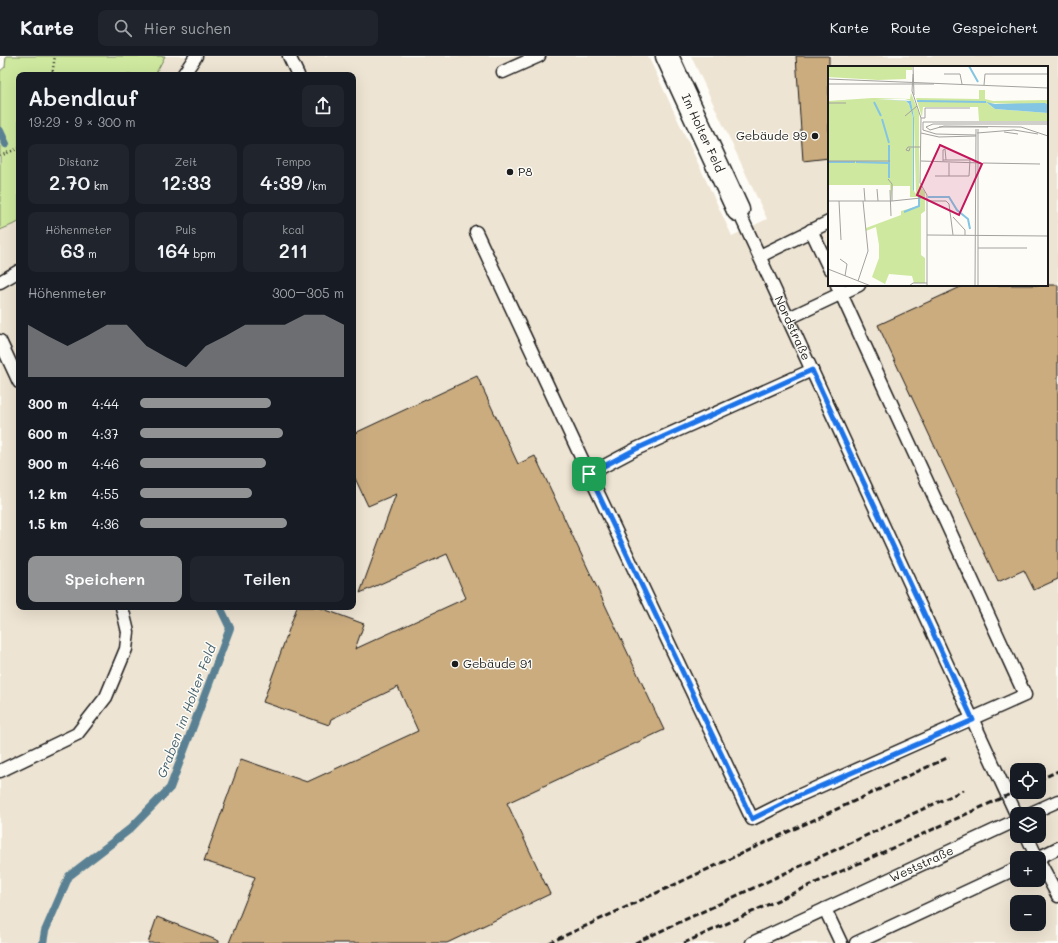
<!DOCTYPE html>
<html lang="de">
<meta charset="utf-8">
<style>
:root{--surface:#171b24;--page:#20242c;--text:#f1f3f6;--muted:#9ea1a6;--line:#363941;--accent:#919294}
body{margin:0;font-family:Mali,sans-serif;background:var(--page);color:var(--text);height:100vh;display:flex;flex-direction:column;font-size:15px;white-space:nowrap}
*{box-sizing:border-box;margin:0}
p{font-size:13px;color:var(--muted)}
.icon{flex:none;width:22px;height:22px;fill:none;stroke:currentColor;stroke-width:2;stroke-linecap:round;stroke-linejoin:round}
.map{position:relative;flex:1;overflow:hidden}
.drawer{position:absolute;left:16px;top:16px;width:340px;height:538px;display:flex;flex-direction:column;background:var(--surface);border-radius:8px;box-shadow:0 4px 16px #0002}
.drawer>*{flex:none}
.buttons{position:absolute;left:1010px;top:707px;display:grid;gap:8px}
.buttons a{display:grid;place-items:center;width:36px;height:36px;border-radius:8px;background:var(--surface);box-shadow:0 4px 16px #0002;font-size:20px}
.pin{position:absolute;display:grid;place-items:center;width:34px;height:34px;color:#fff;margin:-17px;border-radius:8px;box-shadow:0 2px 6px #0006}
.round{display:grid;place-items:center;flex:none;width:42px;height:42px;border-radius:8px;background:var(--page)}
.summary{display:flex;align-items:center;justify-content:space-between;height:68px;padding:0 12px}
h1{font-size:22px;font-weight:600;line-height:30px}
.figures{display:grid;grid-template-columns:repeat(3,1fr);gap:6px;height:68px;padding:4px 12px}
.figures div{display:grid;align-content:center;border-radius:8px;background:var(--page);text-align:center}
.figures b{font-size:20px;font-weight:600}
.figures small{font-size:11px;font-weight:400}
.figures p{font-size:11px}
.chart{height:112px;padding:8px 12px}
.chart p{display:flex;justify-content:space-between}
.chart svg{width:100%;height:72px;margin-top:4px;fill:var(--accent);opacity:.7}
.cta{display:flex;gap:8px;margin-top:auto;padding:8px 12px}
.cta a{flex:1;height:46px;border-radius:8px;background:var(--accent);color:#fff;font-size:16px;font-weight:600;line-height:46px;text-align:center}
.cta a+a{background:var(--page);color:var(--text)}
ul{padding:0 12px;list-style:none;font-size:13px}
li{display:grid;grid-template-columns:64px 48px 1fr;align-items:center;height:30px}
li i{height:10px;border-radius:5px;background:var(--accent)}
header{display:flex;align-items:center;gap:24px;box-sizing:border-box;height:56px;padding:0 20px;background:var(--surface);border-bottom:1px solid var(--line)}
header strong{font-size:19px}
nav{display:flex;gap:22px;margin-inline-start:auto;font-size:14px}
.search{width:280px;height:36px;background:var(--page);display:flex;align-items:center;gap:10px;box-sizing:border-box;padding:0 14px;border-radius:8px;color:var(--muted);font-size:15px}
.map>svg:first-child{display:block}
.built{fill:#eee4d3;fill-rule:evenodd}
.green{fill:#cee89f;stroke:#75825e}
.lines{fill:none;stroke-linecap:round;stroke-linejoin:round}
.stream{stroke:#5a8193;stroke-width:8}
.building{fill:#cbac7f;stroke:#1c1c1c}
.service-casing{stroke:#1c1c1c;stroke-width:15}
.minor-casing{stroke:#1c1c1c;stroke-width:25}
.path{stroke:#1c1c1c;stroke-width:2.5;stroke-dasharray:1 3;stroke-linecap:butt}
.service{stroke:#fdfcf7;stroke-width:12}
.minor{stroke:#fdfcf7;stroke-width:22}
.rail{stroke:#1c1c1c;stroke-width:3;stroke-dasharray:6 3;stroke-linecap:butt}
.route-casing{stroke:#fff;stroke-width:8}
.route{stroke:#1a73e8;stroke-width:5}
.poi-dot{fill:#1c1c1c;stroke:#fdfcf7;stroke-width:1.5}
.labels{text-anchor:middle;stroke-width:3;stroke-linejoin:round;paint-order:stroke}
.street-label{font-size:12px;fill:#1c1c1c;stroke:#fdfcf7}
.poi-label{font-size:12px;fill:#1c1c1c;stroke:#fdfcf7;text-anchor:start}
.water-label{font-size:13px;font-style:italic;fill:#45606c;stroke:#fdfcf7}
.inset-river{fill:none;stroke:#83c5e3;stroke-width:2}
.inset-road{fill:none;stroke:#a3a29f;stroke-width:1}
.view{fill:#c2185b;fill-opacity:0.15;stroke:#c2185b;stroke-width:2}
.inset-edge{fill:none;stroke:#1c1c1c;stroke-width:2}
</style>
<header>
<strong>Karte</strong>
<div class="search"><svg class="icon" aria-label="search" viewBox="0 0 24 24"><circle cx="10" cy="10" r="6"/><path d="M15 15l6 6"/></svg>Hier suchen</div>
<nav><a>Karte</a><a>Route</a><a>Gespeichert</a></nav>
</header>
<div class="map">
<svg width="1058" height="887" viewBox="0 0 1058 887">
<rect width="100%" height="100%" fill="#fdfcf7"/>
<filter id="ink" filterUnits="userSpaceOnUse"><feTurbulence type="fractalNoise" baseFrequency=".025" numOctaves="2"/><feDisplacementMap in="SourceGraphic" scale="8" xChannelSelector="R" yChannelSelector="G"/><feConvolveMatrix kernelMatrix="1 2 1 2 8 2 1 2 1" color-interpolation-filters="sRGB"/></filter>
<g filter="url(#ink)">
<path class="built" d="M165,0H648L732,180L767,163L691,0H1058V887H0V174L19,166V551H353V19H155ZM829,11H1047V229H829ZM1017,714H1039V736H1017ZM1017,758H1039V780H1017ZM1017,802H1039V824H1017ZM1017,846H1039V868H1017Z"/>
<path class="green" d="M6,0H165L155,19H19V166L0,174V15L5,11Z"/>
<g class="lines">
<g class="stream">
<path d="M0,75L6,88"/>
<path d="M43,887L45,875L69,820L130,773L170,732L230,572L220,551"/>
</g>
</g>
<g class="building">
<path d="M796,0H829V102L803,105Z"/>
<path d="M965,229H1058V523L1034,534L1024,514L998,526L878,269Z"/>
<path d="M477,320L518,408L535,400L664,674L507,747L550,838L447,887H229L255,821L204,805L241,703L307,726L418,675L398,631L331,663L329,669L263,646L297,551H318L364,568L355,593L466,542L447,498L360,537L396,438L368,450L353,418V378Z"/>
<path d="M157,861L219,885V887H148Z"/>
</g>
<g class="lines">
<g class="service-casing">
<g id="service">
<path d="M289,0L298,19"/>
<path d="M503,16L539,0"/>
<path d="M183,19L196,0"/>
<path id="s1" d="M738,154L1017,760"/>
<path d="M811,174L829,212"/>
<path d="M476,176L589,418"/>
<path d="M760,200L829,166"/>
<path d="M0,226L19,215"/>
<path d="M789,262L859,229"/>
<path d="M0,285L19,326"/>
<path d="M812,314L636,393L589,418L752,763L798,740L1025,639L837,229"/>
<path d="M0,715L77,678L106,641L126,593L128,576L122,551"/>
<path d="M1029,758L1058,745"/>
<path d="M1027,780L1037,802"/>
<path d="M1038,802L1058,792"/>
<path d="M1039,805L1058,840"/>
<path d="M825,853L841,887"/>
<path id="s2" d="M752,887L1017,764"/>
<path d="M856,887L1017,812"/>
</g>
</g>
<g class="minor-casing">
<g id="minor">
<path id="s3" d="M667,0L738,154"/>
</g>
</g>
<g class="path">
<path d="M52,19L55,0"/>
<path d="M0,100L19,92"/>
</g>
<use href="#service" class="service"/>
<use href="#minor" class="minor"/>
<g class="rail">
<path d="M1039,724L1058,715"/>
<path d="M549,887L949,701"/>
<path d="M635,887L964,734"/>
<path d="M684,887L1017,735"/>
</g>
</g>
</g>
<g class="lines" filter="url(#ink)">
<g class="route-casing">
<path id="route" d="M812,314L973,664L798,740L752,763L589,418L636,393Z"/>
</g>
<use href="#route" class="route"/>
</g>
<g class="poi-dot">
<circle cx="815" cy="80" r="4"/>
<circle cx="510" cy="116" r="4"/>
<circle cx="455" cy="608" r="4"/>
</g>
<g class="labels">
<g class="street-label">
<text dy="4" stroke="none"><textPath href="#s3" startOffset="85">Im Holter Feld</textPath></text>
<text dy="4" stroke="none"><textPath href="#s1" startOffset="130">Nordstraße</textPath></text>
<text dy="4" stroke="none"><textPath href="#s2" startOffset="187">Weststraße</textPath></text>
</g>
<g class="poi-label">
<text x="807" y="84" text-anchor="end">Gebäude 99</text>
<text x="518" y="120">P8</text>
<text x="463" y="612">Gebäude 91</text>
</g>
<g class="water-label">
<text transform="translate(186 655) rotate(-69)" y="5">Graben im Holter Feld</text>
</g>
</g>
<g transform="translate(828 10)">
<rect width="220" height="220" fill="#fdfcf7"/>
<path d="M0,0H84V4H78V13L50,14L0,11ZM151,24H157V33L165,35L220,34V39L159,37L167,43L220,47V55H151L150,41H95L94,51L88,32L151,33ZM83,27L91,47V119L97,126V145L93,148V189L97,192V217H86L84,210L61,208L57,218L44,211L51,192V179L48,161L38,165V162L73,149V145L90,140V131H82V120H65L63,134L62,119H0V35L44,32H0H47L82,33ZM49,33H77L83,35L86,52L88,128L85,124V51L82,40L78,35Z" fill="#cee89f" fill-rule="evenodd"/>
<path d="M49,33L83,35L86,52V125L90,130L85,124V51L81,38L78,35ZM158,36L167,38L217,37L220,39V47L167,43Z" fill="#83c5e3"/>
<path class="inset-river" d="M141,0L150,16M89,35L158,36M46,36L53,50M54,53L61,77M0,96H27M28,96L60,97M61,112V79M100,131H121L129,144L140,153L142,163M76,146L91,140V131"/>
<path class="inset-road" d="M85,0L86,29M85,8L84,25L93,52L92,117L99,129V220M116,8H132L134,18M0,13L220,22M0,18H106M156,19L157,8H220M0,37H18M77,50L89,40M93,52H97V42H142M220,58H105L98,61L102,64L116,60L193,61L220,70M111,61H160M176,66L190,68M93,67L111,71L148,70M149,67L186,64L210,68M148,69L108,68L95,64V56H220M82,82L81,85L78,84L80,81H92M115,94H142L141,110H121V97M0,95H62M93,95L153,97M115,95V84L117,83L118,94M155,97L212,98M107,110H121M60,113L64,118V135M36,122L37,135M49,123L50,135M62,124L63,150M0,135H64L93,132M11,135L13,174M100,135H118L121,138L125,169M125,151L137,164V169M99,169L220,170M150,182H199M12,193L19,198L17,210M0,203L43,220M30,215L40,185L35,135M81,220L85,217H99M147,220L148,63M150,220V63"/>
<path class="view" d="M112,79L154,98L131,149L89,129Z"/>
<rect width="220" height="220" class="inset-edge"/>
</g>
</svg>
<div class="buttons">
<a><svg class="icon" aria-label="locate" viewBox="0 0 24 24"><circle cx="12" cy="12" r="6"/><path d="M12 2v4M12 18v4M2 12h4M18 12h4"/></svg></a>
<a><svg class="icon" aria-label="layers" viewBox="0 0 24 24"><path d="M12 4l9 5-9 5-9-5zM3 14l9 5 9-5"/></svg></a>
<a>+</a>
<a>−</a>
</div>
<div class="pin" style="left:589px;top:418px;background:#1e9e55"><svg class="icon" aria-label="arrive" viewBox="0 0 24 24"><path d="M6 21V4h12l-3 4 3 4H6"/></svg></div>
<section class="drawer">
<div class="summary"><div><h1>Abendlauf</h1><p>19:29 · 9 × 300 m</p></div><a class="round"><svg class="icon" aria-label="share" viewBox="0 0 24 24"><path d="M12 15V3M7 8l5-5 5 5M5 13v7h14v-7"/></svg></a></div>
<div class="figures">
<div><p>Distanz</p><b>2.70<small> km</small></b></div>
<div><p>Zeit</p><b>12:33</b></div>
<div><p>Tempo</p><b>4:39<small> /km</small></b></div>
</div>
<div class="figures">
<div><p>Höhenmeter</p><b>63<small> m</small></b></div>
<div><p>Puls</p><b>164<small> bpm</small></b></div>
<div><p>kcal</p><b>211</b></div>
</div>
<div class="chart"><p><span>Höhenmeter</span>300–305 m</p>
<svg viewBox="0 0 160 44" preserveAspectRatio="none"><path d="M0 44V12L10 19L20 25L30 19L40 12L50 12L60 25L70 32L80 38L90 25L100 19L110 12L120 12L130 12L140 6L150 6L160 12V44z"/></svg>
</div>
<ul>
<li><b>300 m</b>4:44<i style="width:64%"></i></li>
<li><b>600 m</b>4:37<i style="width:70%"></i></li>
<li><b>900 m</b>4:46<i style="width:62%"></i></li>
<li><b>1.2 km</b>4:55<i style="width:55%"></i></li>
<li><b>1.5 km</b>4:36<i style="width:72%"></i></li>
</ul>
<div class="cta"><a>Speichern</a><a>Teilen</a></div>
</section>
</div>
